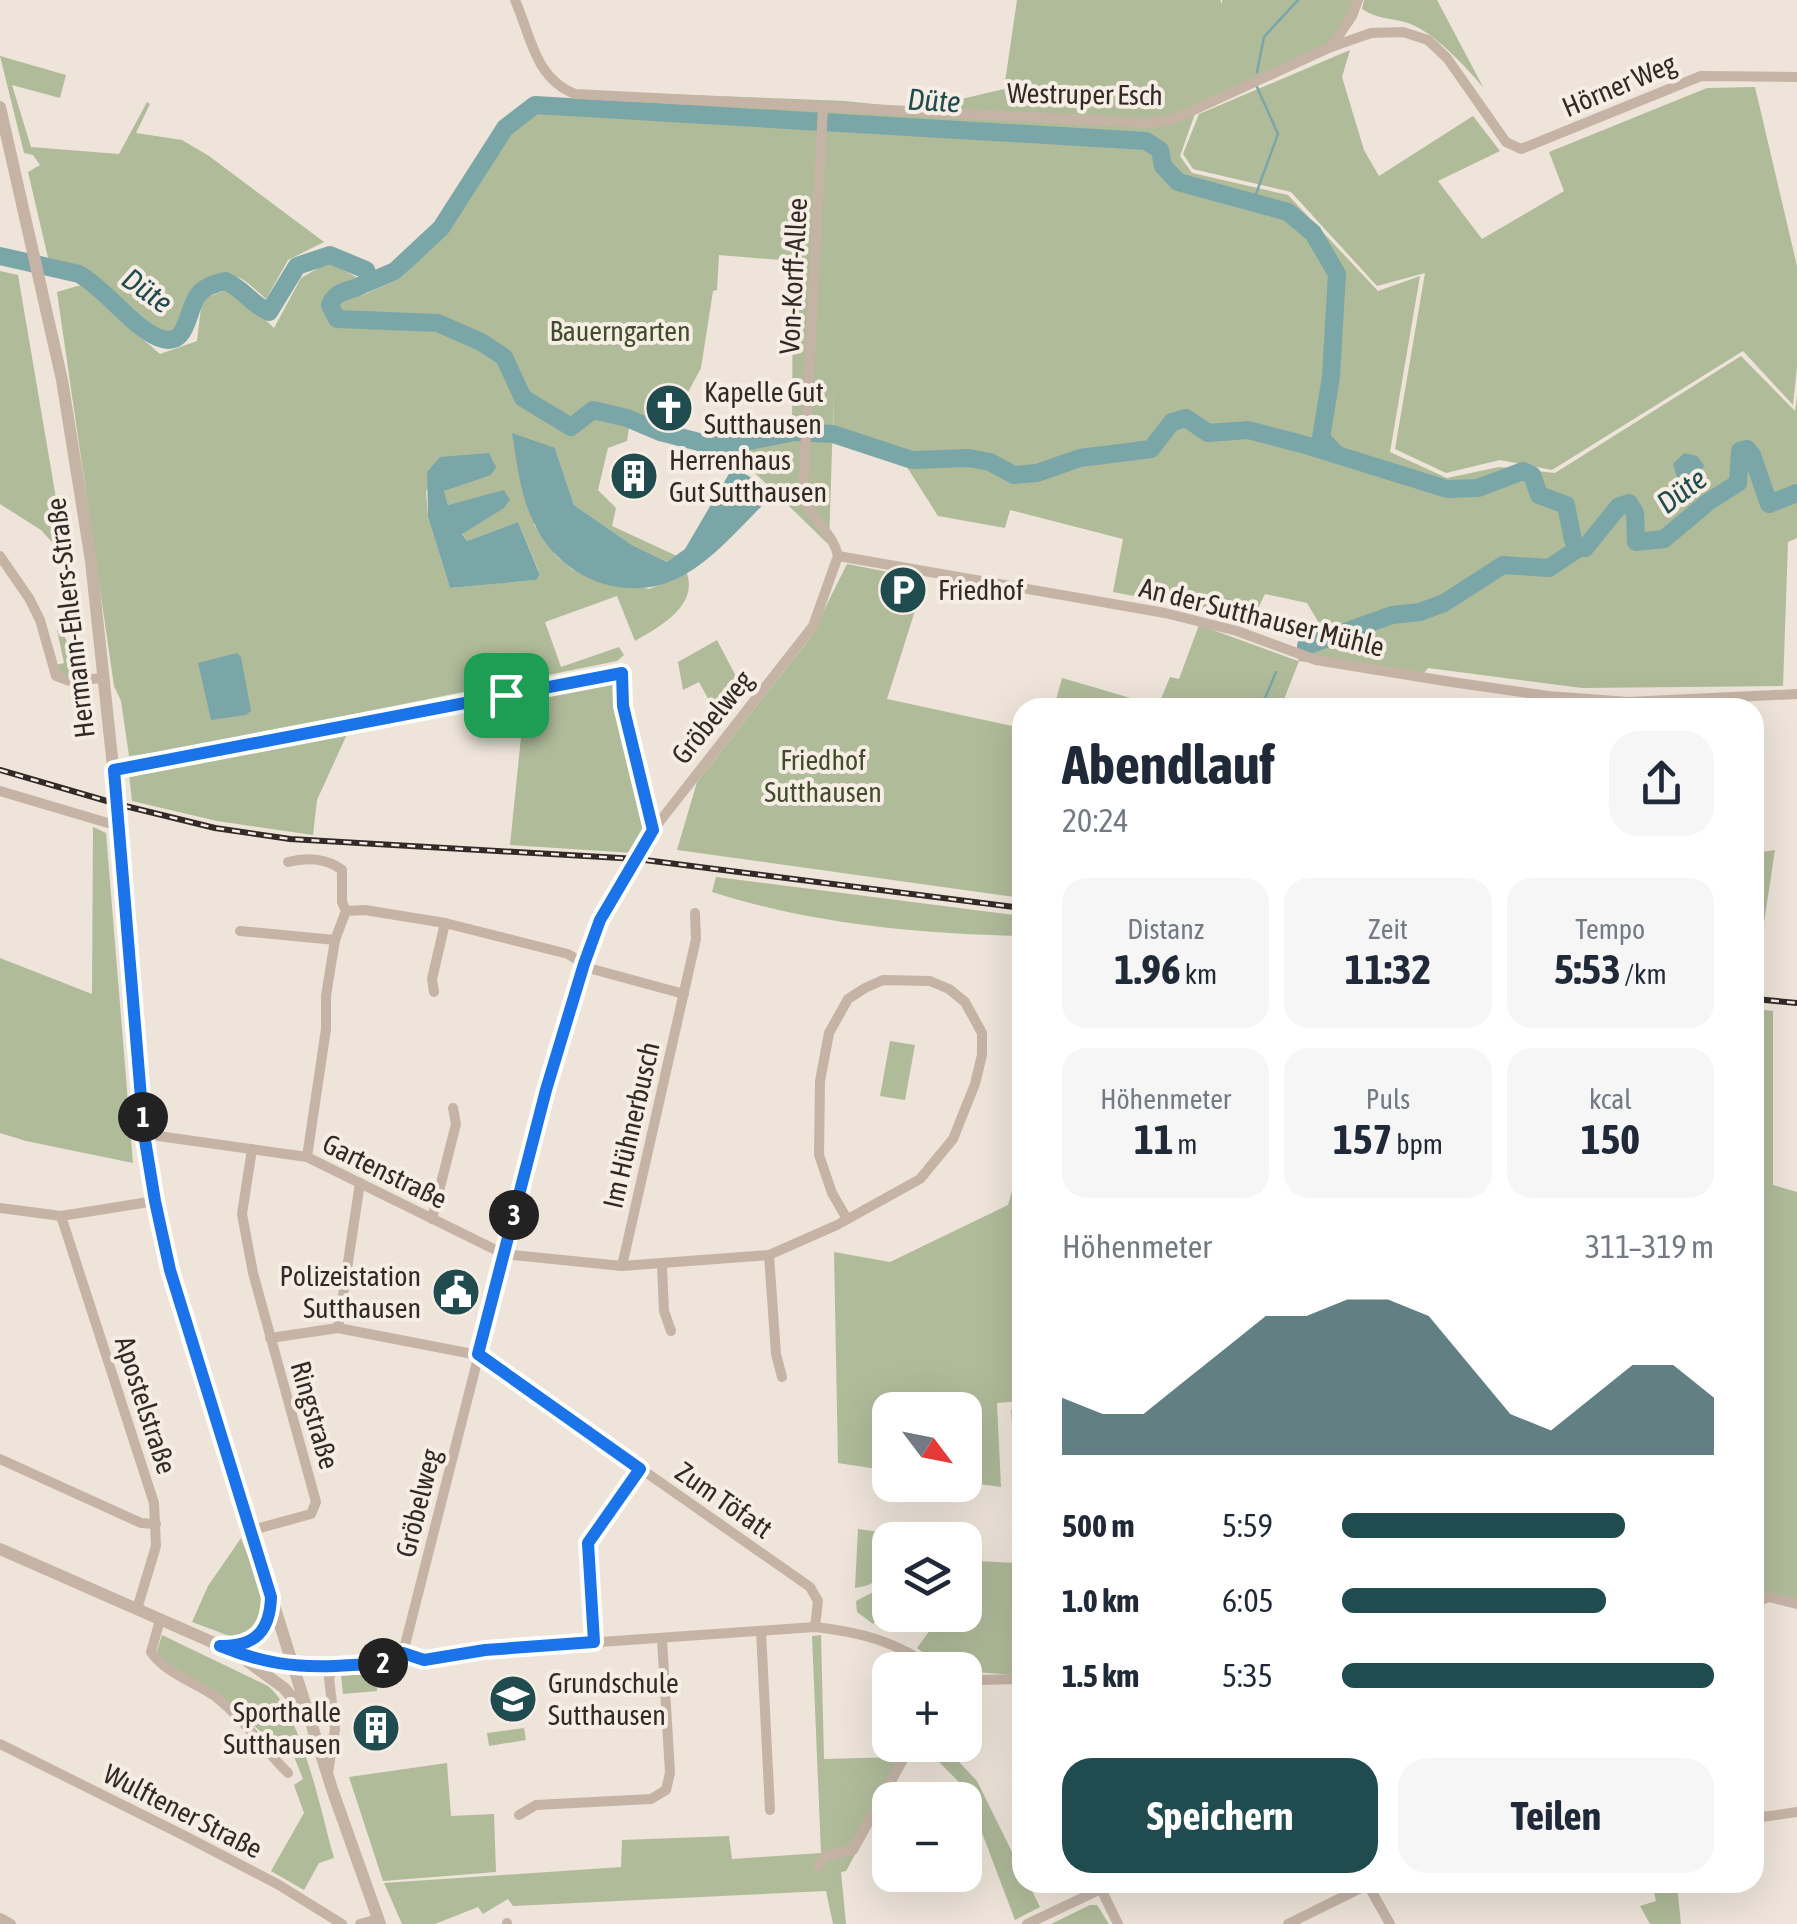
<!DOCTYPE html>
<html lang="de">
<meta charset="utf-8">
<style>
:root{--surface:#fff;--page:#f6f6f7;--text:#1f2937;--muted:#747a83;--accent:#204b4f}
body{margin:0;font-family:"Asap Condensed",sans-serif;background:var(--page);color:var(--text);height:100vh;display:flex;flex-direction:column;font-size:38px;white-space:nowrap}
*{box-sizing:border-box;margin:0}
p{font-size:32px;color:var(--muted)}
.icon{flex:none;width:55px;height:55px;fill:none;stroke:currentColor;stroke-width:2;stroke-linecap:round;stroke-linejoin:round}
.map{position:relative;flex:1;overflow:hidden}
.side{position:absolute;left:1012px;top:698px;width:752px;height:1195px;display:flex;flex-direction:column;background:var(--surface);border-radius:30px;box-shadow:0 10px 40px #0002}
.side>*{flex:none}
.needle{width:65px;rotate:122deg}
.buttons{position:absolute;left:872px;top:1392px;display:grid;gap:20px}
.buttons a{display:grid;place-items:center;width:110px;height:110px;border-radius:20px;background:var(--surface);box-shadow:0 10px 40px #0002;font-size:50px}
.pin{position:absolute;display:grid;place-items:center;width:85px;height:85px;color:#fff;margin:-42px;border-radius:20px;box-shadow:0 5px 15px #0006}
.km{position:absolute;width:50px;height:50px;margin:-25px;border-radius:50%;background:#222;color:#fff;font-size:28px;line-height:50px;text-align:center}
.round{display:grid;place-items:center;flex:none;width:105px;height:105px;border-radius:30px;background:var(--page)}
.summary{display:flex;align-items:center;justify-content:space-between;height:170px;padding:0 50px}
h1{font-size:55px;font-weight:700;line-height:75px}
.stats{display:grid;grid-template-columns:repeat(3,1fr);gap:15px;height:170px;padding:10px 50px}
.stats div{display:grid;align-content:center;border-radius:25px;background:var(--page);text-align:center}
.stats b{font-size:42px;font-weight:700}
.stats small{font-size:28px;font-weight:400}
.stats p{font-size:28px}
.chart{height:280px;padding:20px 50px}
.chart p{display:flex;justify-content:space-between}
.chart svg{width:100%;height:180px;margin-top:10px;fill:var(--accent);opacity:.7}
.primary-button{display:flex;gap:20px;margin-top:auto;padding:20px 50px}
.primary-button a{flex:1;height:115px;border-radius:30px;background:var(--accent);color:#fff;font-size:40px;font-weight:700;line-height:115px;text-align:center}
.primary-button a+a{background:var(--page);color:var(--text)}
ul{padding:0 50px;list-style:none;font-size:32px}
li{display:grid;grid-template-columns:160px 120px 1fr;align-items:center;height:75px}
li i{height:25px;border-radius:12px;background:var(--accent)}
.map>svg:first-child{display:block}
.green{fill:#b0bb9a;fill-rule:evenodd}
.water{fill:#7ba6a8}
.lines{fill:none;stroke-linecap:round;stroke-linejoin:round}
.stream{stroke:#7ba6a8;stroke-width:2.5}
.river{stroke:#7ba6a8;stroke-width:18}
.minor{stroke:#c5b4a6;stroke-width:10}
.tertiary{stroke:#c5b4a6;stroke-width:12}
.rail-casing{stroke:#322a26;stroke-width:6}
.rail{stroke:#f6eee4;stroke-width:2.5;stroke-dasharray:8;stroke-linecap:butt}
.route-casing{stroke:#fff;stroke-width:20}
.route{stroke:#1a73e8;stroke-width:12}
.labels{text-anchor:middle;stroke-width:8;stroke-linejoin:round;paint-order:stroke}
.street-label{font-size:28px;fill:#322a26;stroke:#f6eee4}
.park-label{font-size:28px;fill:#414d2c;stroke:#f6eee4}
.poi-label{font-size:28px;fill:#322a26;stroke:#f6eee4;text-anchor:start}
.water-label{font-size:30px;font-style:italic;fill:#204b4f;stroke:#f6eee4}
</style>
<div class="map">
<svg width="1797" height="1924" viewBox="0 0 1797 1924">
<rect width="100%" height="100%" fill="#eee4d9"/>
<g class="green">
<path d="M1017,0H1220L1222,4V0H1358L1331,47L1197,108L1180,156L1192,173L1288,195L1378,291L1420,276L1390,452L1447,478L1499,467L1555,473L1741,356L1795,411L1797,397V538L1788,542L1783,686L1582,688L1428,668L1421,677L1299,661L1281,707H1054L1062,678L1158,706L1170,677L1179,679L1199,625L1298,661L1319,623L1307,603L1265,594L1251,623L1206,610L1113,592L1123,539L1010,510L1005,528L938,516L905,464L912,452L886,454L833,434L834,386L829,545L755,473L702,456L704,441L792,428L793,261L719,255L717,290L713,291L701,368L685,398L679,435L628,416L592,408L571,424L525,396L505,355L482,340L484,336L438,315L367,313L422,323L477,344L501,358L521,398L571,429L595,412L630,421L627,441L608,448L598,490L616,508L612,526L677,556L667,562L632,545L574,505L555,448L534,525L557,557L573,570L649,589L687,573C698,607 659,627 635,641L617,596L545,622L561,667L619,647L624,655L617,661L176,750L129,756L121,701L114,686L57,292L81,285L160,354L197,341L202,299L232,288L274,328L301,278L329,262L358,278L361,296L401,278L447,233L510,133L539,112L583,116L586,91L845,101L903,107L909,103L953,101L1004,89ZM440,457H463L444,492L448,505L504,491L503,509L462,533L467,541L518,522L538,569L540,576L535,580L450,588L428,517L426,492Z"/>
<path d="M1364,0H1437L1483,87C1465,66 1434,32 1408,23C1391,18 1377,19 1362,9Z"/>
<path d="M1350,50L1342,77L1364,150L1379,176L1473,116L1500,151L1438,181L1482,239L1564,191L1549,152L1707,88L1755,87L1797,266V366L1793,405L1743,351L1552,470L1500,460L1446,473L1395,449L1425,273L1377,286L1291,192L1193,169L1183,154L1199,114Z"/>
<path d="M0,56L66,75L60,98L12,85L31,147L119,154L147,102L150,104L136,133L182,140L209,156L324,242L288,260L266,299C259,293 250,284 242,279C224,269 195,279 188,298C182,312 183,322 171,332L159,331L90,271L49,262L28,172L40,165L33,155L24,153Z"/>
<path d="M0,271L18,275L66,557L41,530L0,504Z"/>
<path d="M847,564L925,579L887,699L1022,728V898L677,850L697,782L810,638Z"/>
<path d="M57,630H61L85,676C72,677 62,679 56,665L64,663Z"/>
<path d="M717,640L742,688L711,704L699,682L683,690L678,662Z"/>
<path d="M616,681L618,707L645,818L642,841L634,853L510,845L525,698Z"/>
<path d="M348,732L317,800L313,835L217,821L132,801L129,774Z"/>
<path d="M93,827L106,833L133,1163L26,1141L0,1133V958L92,994Z"/>
<path d="M1775,850L1755,982V853Z"/>
<path d="M716,877L1022,916V936C918,934 812,924 712,892Z"/>
<path d="M1755,1009L1773,1011V1185L1797,1192V1604L1755,1598Z"/>
<path d="M890,1041L915,1045L905,1100L880,1096Z"/>
<path d="M1022,1157V1401L997,1403L1001,1487L965,1482V1410H890V1471L838,1463L834,1252L890,1262L1008,1205Z"/>
<path d="M1022,1409V1552L1011,1410Z"/>
<path d="M858,1529L887,1533L896,1540H890C890,1567 885,1584 855,1588Z"/>
<path d="M241,1538C251,1566 271,1600 256,1629L235,1638L192,1622L208,1586Z"/>
<path d="M978,1561L1015,1563L1016,1675L946,1670L917,1648L941,1615H965V1581Z"/>
<path d="M881,1588L890,1595V1601L873,1624L857,1612L856,1601Z"/>
<path d="M162,1635L268,1686C302,1714 321,1813 334,1858L319,1863L304,1890L271,1871L304,1813L294,1785L303,1779L293,1754L284,1752L218,1694L161,1659L157,1651Z"/>
<path d="M821,1635L824,1759L897,1757L903,1745H943L977,1781L1022,1872V1882L1028,1883L1040,1907L1015,1920L965,1788L926,1749L912,1752L846,1871L841,1872L846,1924H833L826,1891L513,1906L508,1899L483,1914L478,1907L435,1924H402L384,1883L621,1867L622,1840L729,1836L732,1859L821,1853L812,1636Z"/>
<path d="M376,1673L377,1691L343,1694L341,1676Z"/>
<path d="M524,1728L526,1740L489,1746L487,1733Z"/>
<path d="M447,1763L451,1816L494,1814L496,1872L383,1881L349,1777Z"/>
<path d="M1677,1884L1681,1924H1650L1640,1906L1656,1901L1653,1887Z"/>
<path d="M1090,1905H1097L1109,1924H1051Z"/>
</g>
<g class="water">
<path d="M512,433L555,448L574,505L632,545L667,562L685,549L733,467L776,492C747,519 718,556 684,575C629,606 560,580 534,523C520,495 517,463 512,433Z"/>
<path d="M489,453L496,467L491,475L444,491L448,505L504,490L510,500L503,509L462,534L467,541L518,522L540,575L536,580L450,588L428,517L427,472L440,457Z"/>
<path d="M1684,453L1697,456L1704,465L1699,477L1678,481L1673,464Z"/>
<path d="M237,653L241,657L251,711L246,715L211,720L198,663Z"/>
</g>
<g class="lines">
<g class="stream">
<path d="M1257,72L1264,37L1298,0"/>
<path d="M1253,202L1278,134L1257,87"/>
<path d="M1261,708L1276,672"/>
</g>
<g class="river">
<path d="M0,256L79,274C104,288 132,326 157,337C189,351 186,310 198,295C205,286 215,284 225,281C243,288 252,305 269,312L297,266L330,255L366,270L369,278C360,294 337,285 330,305L337,319L438,323L481,342L504,357L523,398L571,427L593,410L627,418L660,432L703,443L729,445L795,432L833,434L912,460L969,458L990,462L1014,475L1037,473L1080,458L1151,449L1172,422L1186,418L1208,433L1248,430L1302,444L1447,489L1478,488L1523,471L1532,475L1539,495L1566,505L1573,540L1579,548H1585L1619,506L1629,503L1635,513L1636,542L1664,539L1708,502L1738,483L1740,451L1747,449L1752,455L1769,504L1797,493"/>
<path d="M367,283L395,271L441,228L505,128L535,105L1146,141L1160,150L1163,166L1178,182L1288,212L1313,233L1337,274L1331,377L1321,438L1336,454"/>
<path d="M1306,646L1392,615L1420,612L1444,603L1503,565L1549,568L1579,548"/>
</g>
<g class="minor">
<path d="M515,0C531,36 535,79 575,94L1147,123L1172,120L1331,47L1371,33L1403,32L1428,40L1447,58L1506,142L1521,149L1701,76L1797,77"/>
<path d="M1331,47L1352,16L1358,0"/>
<path d="M823,107L803,492C809,520 833,531 838,556"/>
<path d="M0,556L29,598L40,620L56,676L70,681L102,678"/>
<path d="M838,556L1165,613L1237,631L1316,660L1445,681L1548,696L1628,702L1797,694"/>
<path d="M114,770L622,673L623,706L653,830"/>
<path d="M0,791L108,823H119"/>
<path d="M288,862C306,857 327,858 342,870V902L346,911"/>
<path d="M240,931L335,940"/>
<path d="M434,992L432,979L445,923"/>
<path d="M144,1134L307,1157L504,1254L622,1266L769,1255L837,1225L920,1179L953,1139L975,1084L982,1055V1033L965,1002L949,989L930,981L883,980L865,988L848,999L829,1033L820,1081L819,1155L832,1193L847,1219"/>
<path d="M307,1157L326,1029V996L335,940L346,911L365,910L445,923L568,954L592,969L684,994"/>
<path d="M0,1208L61,1216L155,1201"/>
<path d="M61,1216L154,1503L156,1546L137,1609"/>
<path d="M432,1219L456,1124L453,1108"/>
<path d="M769,1255L776,1354L782,1377"/>
<path d="M622,1266L696,939L695,913"/>
<path d="M662,1266L664,1311L671,1331"/>
<path d="M338,1328L360,1183"/>
<path d="M270,1338L338,1328L478,1355L810,1587L818,1601L815,1627"/>
<path d="M0,1459L141,1523L156,1524"/>
<path d="M252,1530L311,1514L316,1502L253,1273L242,1214L252,1149"/>
<path d="M1755,1602L1769,1597L1797,1604"/>
<path d="M160,1620L151,1652C165,1673 195,1682 216,1697C244,1719 263,1748 288,1773"/>
<path d="M761,1631L770,1810"/>
<path d="M595,1642L588,1543L639,1469"/>
<path d="M403,1653L546,1090L593,936L653,830L813,626L838,556"/>
<path d="M403,1653L424,1660L485,1650L815,1627C861,1632 898,1642 936,1670"/>
<path d="M294,1667L394,1662L403,1653"/>
<path d="M965,1689L981,1680L1022,1679"/>
<path d="M0,1744L185,1836L279,1885L342,1924"/>
<path d="M328,1773L335,1729L329,1678L334,1667"/>
<path d="M519,1815L536,1805L651,1799L666,1790L670,1773L662,1639"/>
<path d="M1755,1818L1797,1812"/>
<path d="M818,1866L825,1856L853,1850L911,1745"/>
<path d="M1368,1885L1390,1924"/>
<path d="M0,1918L11,1924"/>
<path d="M507,1923V1924"/>
<path d="M360,1924L378,1919"/>
<path d="M1027,1924L1101,1889L1118,1924"/>
<path d="M1288,1924L1373,1882"/>
</g>
<g class="tertiary">
<path d="M0,107L62,380L91,561L117,804L144,1134L155,1201L170,1270L199,1368L332,1789L380,1924"/>
<path d="M0,1549L221,1646L262,1662L294,1667"/>
<path d="M227,1646C253,1647 270,1631 271,1605"/>
<path d="M247,1661L284,1688L306,1714"/>
</g>
<g class="rail-casing">
<g id="rail">
<path d="M0,770L117,804L215,828L290,839L637,859L1022,908"/>
<path d="M1755,999L1797,1003"/>
</g>
</g>
<use href="#rail" class="rail"/>
</g>
<g class="lines">
<g class="route-casing">
<path id="route" d="M622,673L623,706L653,830L600,920L584,964L546,1090L478,1354L640,1469L588,1543L594,1642L485,1650L424,1660L403,1653L394,1662C325,1667 286,1673 220,1646C255,1647 270,1631 271,1597L170,1270L155,1201L144,1134L114,770Z"/>
</g>
<use href="#route" class="route"/>
</g>
<defs>
<g id="church-disc" transform="scale(2.5)"><circle r="9.5" fill="#204b4f" stroke="#f6eee4"/><path d="M-1.2-6h2.4v3.5h3.3v2.4h-3.3V6h-2.4V-.1h-3.3v-2.4h3.3Z" fill="#fff"/></g>
<g id="building-disc" transform="scale(2.5)"><circle r="9.5" fill="#204b4f" stroke="#f6eee4"/><path d="M-4-6H4V6H1V3H-1V6H-4ZM-2.5-4.3h1.7v1.8h-1.7ZM.8-4.3h1.7v1.8H.8ZM-2.5-1h1.7V.8h-1.7ZM.8-1h1.7V.8H.8Z" fill="#fff"/></g>
<g id="parking-disc" transform="scale(2.5)"><circle r="9.5" fill="#204b4f" stroke="#f6eee4"/><path d="M-3.5-5.5H1a3.5 3.5 0 0 1 0 7H-1V5.5H-3.5ZM-1-3.4V-.6H.8a1.4 1.4 0 0 0 0-2.8Z" fill="#fff"/></g>
<g id="civic-disc" transform="scale(2.5)"><circle r="9.5" fill="#204b4f" stroke="#f6eee4"/><path d="M-.6-6.5H3V-4.5H.6V-3L4-1V1h2V6H-6V1h2V-1L-.6-3ZM-1.2 2.5V6h2.4V2.5Z" fill="#fff"/></g>
<g id="school-disc" transform="scale(2.5)"><circle r="9.5" fill="#204b4f" stroke="#f6eee4"/><path d="M0-5L7-2L0 1L-7-2ZM-4 1L0 2.5L4 1V4Q0 6-4 4Z" fill="#fff"/></g>
</defs>
<g fill-rule="evenodd">
<use href="#church-disc" x="669" y="408"/>
<use href="#building-disc" x="634" y="476"/>
<use href="#parking-disc" x="903" y="590"/>
<use href="#civic-disc" x="456" y="1292"/>
<use href="#school-disc" x="513" y="1699"/>
<use href="#building-disc" x="376" y="1728"/>
</g>
<g class="labels">
<g class="street-label">
<text transform="translate(1619 85) rotate(-23)" y="10">Hörner Weg</text>
<text transform="translate(1085 94) rotate(1)" y="10">Westruper Esch</text>
<text transform="translate(793 276) rotate(-87)" y="10">Von-Korff-Allee</text>
<text transform="translate(1262 617) rotate(14)" y="10">An der Sutthauser Mühle</text>
<text transform="translate(70 618) rotate(-97)" y="10">Hermann-Ehlers-Straße</text>
<text transform="translate(712 717) rotate(-51)" y="10">Gröbelweg</text>
<text transform="translate(631 1125) rotate(-77)" y="10">Im Hühnerbusch</text>
<text transform="translate(385 1171) rotate(26)" y="10">Gartenstraße</text>
<text transform="translate(146 1405) rotate(72)" y="10">Apostelstraße</text>
<text transform="translate(315 1415) rotate(74)" y="10">Ringstraße</text>
<text transform="translate(724 1500) rotate(35)" y="10">Zum Töfatt</text>
<text transform="translate(418 1503) rotate(-76)" y="10">Gröbelweg</text>
<text transform="translate(183 1811) rotate(27)" y="10">Wulftener Straße</text>
</g>
<g class="park-label">
<text x="620" y="341">Bauerngarten</text>
<text x="823" y="770">Friedhof<tspan x="823" dy="32">Sutthausen</tspan></text>
</g>
<g class="poi-label">
<text x="704" y="402">Kapelle Gut<tspan x="704" dy="32">Sutthausen</tspan></text>
<text x="669" y="470">Herrenhaus<tspan x="669" dy="32">Gut Sutthausen</tspan></text>
<text x="938" y="600">Friedhof</text>
<text x="421" y="1286" text-anchor="end">Polizeistation<tspan x="421" dy="32">Sutthausen</tspan></text>
<text x="548" y="1693">Grundschule<tspan x="548" dy="32">Sutthausen</tspan></text>
<text x="341" y="1722" text-anchor="end">Sporthalle<tspan x="341" dy="32">Sutthausen</tspan></text>
</g>
<g class="water-label">
<text transform="translate(934 101) rotate(3)" y="10">Düte</text>
<text transform="translate(147 291) rotate(36)" y="10">Düte</text>
<text transform="translate(1682 491) rotate(-37)" y="10">Düte</text>
</g>
</g>
</svg>
<div class="buttons">
<a><svg class="needle" viewBox="-14 -14 28 28"><path d="M0-13l5 13h-10z" fill="#e53935"/><path d="M0 13l5-13h-10z" fill="#747a83"/></svg></a>
<a><svg class="icon" aria-label="layers" viewBox="0 0 24 24"><path d="M12 4l9 5-9 5-9-5zM3 14l9 5 9-5"/></svg></a>
<a>+</a>
<a>−</a>
</div>
<div class="pin" style="left:506px;top:695px;background:#1e9e55"><svg class="icon" aria-label="arrive" viewBox="0 0 24 24"><path d="M6 21V4h12l-3 4 3 4H6"/></svg></div>
<b class="km" style="left:143px;top:1117px">1</b>
<b class="km" style="left:383px;top:1663px">2</b>
<b class="km" style="left:514px;top:1215px">3</b>
<section class="side">
<div class="summary"><div><h1>Abendlauf</h1><p>20:24</p></div><a class="round"><svg class="icon" aria-label="share" viewBox="0 0 24 24"><path d="M12 15V3M7 8l5-5 5 5M5 13v7h14v-7"/></svg></a></div>
<div class="stats">
<div><p>Distanz</p><b>1.96<small> km</small></b></div>
<div><p>Zeit</p><b>11:32</b></div>
<div><p>Tempo</p><b>5:53<small> /km</small></b></div>
</div>
<div class="stats">
<div><p>Höhenmeter</p><b>11<small> m</small></b></div>
<div><p>Puls</p><b>157<small> bpm</small></b></div>
<div><p>kcal</p><b>150</b></div>
</div>
<div class="chart"><p><span>Höhenmeter</span>311–319 m</p>
<svg viewBox="0 0 160 44" preserveAspectRatio="none"><path d="M0 44V30L10 34L20 34L30 26L40 18L50 10L60 10L70 6L80 6L90 10L100 22L110 34L120 38L130 30L140 22L150 22L160 30V44z"/></svg>
</div>
<ul>
<li><b>500 m</b>5:59<i style="width:76%"></i></li>
<li><b>1.0 km</b>6:05<i style="width:71%"></i></li>
<li><b>1.5 km</b>5:35<i style="width:100%"></i></li>
</ul>
<div class="primary-button"><a>Speichern</a><a>Teilen</a></div>
</section>
</div>
